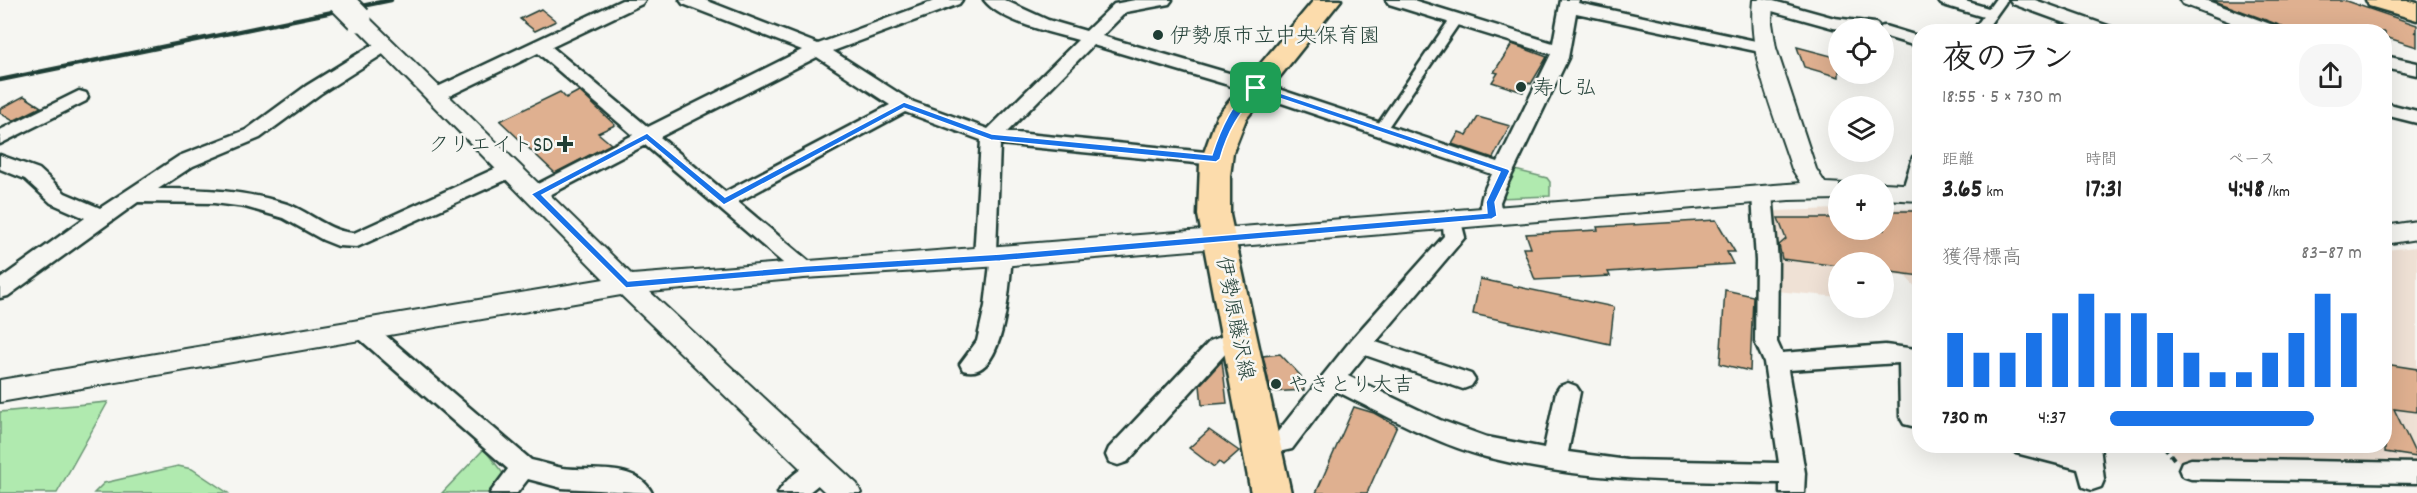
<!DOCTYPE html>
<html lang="ja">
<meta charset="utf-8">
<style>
:root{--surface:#fff;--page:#f6f6f6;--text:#222;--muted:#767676;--accent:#1a73e8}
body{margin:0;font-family:Dekko,"Klee One",sans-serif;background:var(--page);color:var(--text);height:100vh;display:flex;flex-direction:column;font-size:22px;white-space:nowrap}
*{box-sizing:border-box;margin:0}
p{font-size:20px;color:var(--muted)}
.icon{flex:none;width:33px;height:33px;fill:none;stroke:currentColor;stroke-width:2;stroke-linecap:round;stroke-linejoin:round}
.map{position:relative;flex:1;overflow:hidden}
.drawer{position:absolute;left:1912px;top:24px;width:480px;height:429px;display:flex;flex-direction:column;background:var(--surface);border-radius:24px;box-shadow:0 6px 24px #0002}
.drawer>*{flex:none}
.buttons{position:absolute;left:1828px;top:18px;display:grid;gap:12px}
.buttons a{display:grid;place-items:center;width:66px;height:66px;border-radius:50%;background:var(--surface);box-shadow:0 6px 24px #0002;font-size:30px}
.pin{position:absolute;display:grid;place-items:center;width:51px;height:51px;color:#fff;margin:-26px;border-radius:12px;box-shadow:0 3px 9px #0006}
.round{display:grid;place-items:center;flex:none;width:63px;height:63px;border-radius:24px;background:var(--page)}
.summary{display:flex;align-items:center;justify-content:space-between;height:102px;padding:0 30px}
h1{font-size:33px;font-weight:800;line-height:45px}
.figures{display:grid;grid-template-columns:repeat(3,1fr);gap:9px;height:102px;padding:6px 30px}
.figures div{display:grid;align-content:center}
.figures b{font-size:26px;font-weight:800}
.figures small{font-size:16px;font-weight:400}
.figures p{font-size:16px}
.chart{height:168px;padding:12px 30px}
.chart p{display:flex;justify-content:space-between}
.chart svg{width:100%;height:108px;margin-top:6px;stroke:var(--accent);stroke-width:6}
ul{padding:0 30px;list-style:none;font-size:20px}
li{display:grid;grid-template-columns:96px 72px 1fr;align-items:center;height:45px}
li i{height:15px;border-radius:8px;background:var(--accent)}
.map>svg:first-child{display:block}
.built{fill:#efe1d5}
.green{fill:#b0eaaf;stroke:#689472;stroke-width:1.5}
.building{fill:#dfb090;stroke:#1f3d34;stroke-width:1.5}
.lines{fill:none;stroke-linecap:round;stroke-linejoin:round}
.service-casing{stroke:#1f3d34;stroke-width:15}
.minor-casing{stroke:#1f3d34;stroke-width:5}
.tertiary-casing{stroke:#1f3d34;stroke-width:4}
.primary-casing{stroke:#1f3d34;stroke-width:5}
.path{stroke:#1f3d34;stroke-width:4;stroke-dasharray:6 4.5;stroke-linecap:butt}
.service{stroke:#f6f6f2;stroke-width:10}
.minor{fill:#f6f6f2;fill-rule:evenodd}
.tertiary{fill:#f6f6f2;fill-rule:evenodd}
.primary{fill:#fcdcac;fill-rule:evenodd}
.rail{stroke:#1f3d34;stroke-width:4.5}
.tertiary-bridge-casing{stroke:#1f3d34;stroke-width:29;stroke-linecap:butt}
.tertiary-bridge{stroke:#f6f6f2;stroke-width:25}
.route{fill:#1a73e8;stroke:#fff;stroke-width:1.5;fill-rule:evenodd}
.poi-dot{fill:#1f3d34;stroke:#f6f6f2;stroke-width:2}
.labels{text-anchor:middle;stroke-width:5;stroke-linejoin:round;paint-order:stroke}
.poi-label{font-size:21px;fill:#1f3d34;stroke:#f6f6f2;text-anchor:start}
.street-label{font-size:21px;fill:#1f3d34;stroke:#f6f6f2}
</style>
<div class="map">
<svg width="2417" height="493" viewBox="0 0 2417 493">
<rect width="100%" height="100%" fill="#f6f6f2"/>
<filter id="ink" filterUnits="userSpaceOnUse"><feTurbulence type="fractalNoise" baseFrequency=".0167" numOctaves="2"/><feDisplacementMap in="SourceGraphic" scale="12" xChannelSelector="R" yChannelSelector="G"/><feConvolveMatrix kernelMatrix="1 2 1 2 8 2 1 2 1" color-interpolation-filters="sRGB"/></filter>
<g filter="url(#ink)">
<g class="built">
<path d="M1884,208L1920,209V292L1905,276L1884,272V262H1839V297L1776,291V211L1839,209V230H1884Z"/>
<path d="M2417,247V468L2179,462L2167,446H2385V250Z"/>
</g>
<g class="green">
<path d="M1511,169L1547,178L1550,182V196L1499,198Z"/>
<path d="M108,402L57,493H0V412Z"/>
<path d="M484,449L505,476L490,493H442Z"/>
<path d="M178,466L192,469L228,493H94L104,483Z"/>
</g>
<g class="building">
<path d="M2212,0H2343L2417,25V32H2415L2417,33V47L2385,37V32H2285L2282,26Z"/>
<path d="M541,9L556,21L535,31L520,19Z"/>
<path d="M1512,44L1547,57L1531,84L1529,83L1523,92L1492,82L1498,73L1494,72Z"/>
<path d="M1797,47L1839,58V77L1804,67Z"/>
<path d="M579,91L615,125L598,133L611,144L555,173L500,121L560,92L566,98Z"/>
<path d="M24,96L41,107L13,121L0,113V109Z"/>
<path d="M1478,117L1510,126L1493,158L1452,144L1459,132L1467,135Z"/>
<path d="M1884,211H1920V276L1884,271V262H1839V266L1782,259L1779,245L1786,239L1778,218H1839V230H1884Z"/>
<path d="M1716,220L1735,252H1727L1733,264L1608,272L1610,276L1535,280L1523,248H1531L1526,234L1598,230L1597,227Z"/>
<path d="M1480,279L1614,307L1610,344L1473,314Z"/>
<path d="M1725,290L1753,296L1750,371L1720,364Z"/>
<path d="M1280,354L1301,376L1304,390L1271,392L1263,356Z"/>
<path d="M1222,361L1227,403L1202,405L1200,385Z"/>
<path d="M2385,364L2417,369V412L2394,409L2417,457L2385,452Z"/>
<path d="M1354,407L1374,413L1397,426L1367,493H1316Z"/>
<path d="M1209,430L1239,451L1223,465L1219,462L1214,467L1189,448Z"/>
</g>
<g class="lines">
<g class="service-casing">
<g id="service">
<path d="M1944,0L1991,14"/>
<path d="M1762,3L1834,23L1874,28"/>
<path d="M1884,31L1920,42"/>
<path d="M1978,32L2001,0"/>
<path d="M2230,32L2239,18"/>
<path d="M1380,130L1456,19"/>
</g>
</g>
<g class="minor-casing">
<g id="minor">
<path d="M622,0H645L642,4L552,47L648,127L802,50L683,4L680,0H705L818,44L937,0H962L959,4L833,51L911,101L988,129L1078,40C1052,33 1001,22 984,0H1004L1048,20L1086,31L1114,4L1135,0H1172L1169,4L1126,12L1102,36L1239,76L1498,162L1551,54L1389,4L1386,0H1413L1553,43L1561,0H1579L1578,3L1765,43L1771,44L1774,48L1771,52L1765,53L1576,13L1568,58L1505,189L1500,202L1502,216L1499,221L1492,223L1485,221C1475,204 1485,189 1492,174L1225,84L1093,45L1007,132L1216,153L1223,154L1226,159L1223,164L1216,165L1000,144L996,251L1008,252L1012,257C1009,282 1006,384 963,370L960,364L977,341L985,306L990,264L978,263L974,258L981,140L905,112L738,202L812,264L815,269L812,274L804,277L796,274L645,145L542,199L535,201L528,199L525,194L528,189L633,135L538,53L443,99H429L427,95L429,91ZM817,57L890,105L725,192L660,137Z"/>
<path d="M2010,0H2035L2114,28L2116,32H2090L2013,4Z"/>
<path d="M2180,0H2205L2281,28L2283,32H2257L2183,4Z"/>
<path d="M385,40L391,41L394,45L391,49L320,94L260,138L193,166L158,189C203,189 244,190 287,204C310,212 329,232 354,233L503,165L510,163L517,165L520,170L517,175L357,247L338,246L323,240L283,218L245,207L214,203L138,202L8,296L0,298V279L85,218L51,203L25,179L0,169V155L39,169L65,193L100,208L179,156L246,130L306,86L379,41Z"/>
<path d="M2385,56L2417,63V75L2385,68Z"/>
<path d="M79,91L86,93L88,97L86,101L0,144V130Z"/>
<path d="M2385,103L2417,111V123L2385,115Z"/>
<path d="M1920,155V195L1912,199L1905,197L1902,192L1913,157Z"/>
<path d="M1762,187L1769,189L1772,194L1778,261L1777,342L1782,353L1885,345L1916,349L1920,358V428L1904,424L1900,417L1899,363L1788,370L1805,473L1804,493H1780V483C1680,481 1585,482 1486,457C1434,443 1385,415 1336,391L1292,449L1261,456L1252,453L1249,446L1252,439L1276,434L1352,339L1444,236L1442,219L1445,214L1452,212L1459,214L1465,237L1376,342L1471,374L1475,380L1471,386L1463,389L1365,355L1348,376L1440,420L1487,437L1544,448L1556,392L1560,386L1568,383L1576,386L1580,392L1568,452L1627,460L1779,463L1764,362L1755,342L1756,261L1752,194L1755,189Z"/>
<path d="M362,320L370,322L531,460C541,462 552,466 562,468C591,472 637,462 652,493L562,488L528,479L517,493H490L508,469L354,334L351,328L354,322Z"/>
<path d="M1240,330L1248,332L1251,338L1248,344L1226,353L1127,462L1118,465L1109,462L1106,455L1109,448L1210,341Z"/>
<path d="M2013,446H2063L2076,449V446H2100L2104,480L2101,487L2092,490L2083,487L2078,469L2016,453Z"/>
<path d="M820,459L829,462L832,469L829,476L808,493H778C785,479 805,464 820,459Z"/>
<path d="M2191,459L2417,463V483L2191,479L2182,476L2179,469L2182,462Z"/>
</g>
</g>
<g class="tertiary-casing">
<g id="tertiary">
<path d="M1753,0H1773L1772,23L1776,48L1816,169L1825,183L1845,184H1839V199L1789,200L1001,266L804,278L650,292L857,484L861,493H826L621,295L0,402V380L604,279L352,23L348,19L352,15L359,13L366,15L632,275L1801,183L1792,169C1775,116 1747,55 1753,0Z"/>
<path d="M1884,183L1920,185V201L1884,199V184H1878Z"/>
<path d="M2417,221V239L2385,244V226Z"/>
</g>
</g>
<g class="primary-casing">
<g id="primary">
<path d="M1314,0H1341L1246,119L1233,152L1230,176V215L1291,493H1251L1198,215L1200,164L1217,116Z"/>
<path d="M2366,0H2407L2417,3V20L2369,6Z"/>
</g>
</g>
<path class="path" d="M2164,446L2174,459"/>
<use href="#service" class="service"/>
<use href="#minor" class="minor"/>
<use href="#tertiary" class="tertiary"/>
<use href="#primary" class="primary"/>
<path class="rail" d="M0,80L391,0"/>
<g class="tertiary-bridge-casing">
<path id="tertiary-bridge" d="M340,0L359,19"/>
</g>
<use href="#tertiary-bridge" class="tertiary-bridge"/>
</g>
</g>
<path class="route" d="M1256,85L1508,169L1510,171L1495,202L1497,216L1492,219L1000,261L804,273L626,288L531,194L647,133L725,197L904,102L992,134L1212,155C1219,133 1234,96 1256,85ZM1258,91L1500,172L1486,202L1487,213L1000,254L804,266L628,281L542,195L646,140L724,205L904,108L991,140L1216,162L1220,159C1228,130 1239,114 1258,91Z"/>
<g class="poi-dot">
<circle cx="1158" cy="35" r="6"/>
<circle cx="1521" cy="87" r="6"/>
<path d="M562 135h6v6h6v6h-6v6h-6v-6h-6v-6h6z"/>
<circle cx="1276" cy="384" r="6"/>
</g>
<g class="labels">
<g class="poi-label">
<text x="1170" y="42">伊勢原市立中央保育園</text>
<text x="1533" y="94">寿し弘</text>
<text x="553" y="151" text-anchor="end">クリエイトSD</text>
<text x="1288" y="391">やきとり大吉</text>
</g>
<g class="street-label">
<text transform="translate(1236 318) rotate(79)" y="7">伊勢原藤沢線</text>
</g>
</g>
</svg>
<div class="buttons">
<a><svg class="icon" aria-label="locate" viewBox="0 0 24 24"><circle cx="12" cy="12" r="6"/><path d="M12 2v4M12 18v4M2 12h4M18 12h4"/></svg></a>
<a><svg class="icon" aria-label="layers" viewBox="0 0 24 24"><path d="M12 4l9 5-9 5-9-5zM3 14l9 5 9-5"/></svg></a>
<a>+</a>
<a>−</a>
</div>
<div class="pin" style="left:1256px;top:88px;background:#1e9e55"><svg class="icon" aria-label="arrive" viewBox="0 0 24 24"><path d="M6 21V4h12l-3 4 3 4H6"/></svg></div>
<section class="drawer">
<div class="summary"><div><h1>夜のラン</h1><p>18:55 · 5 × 730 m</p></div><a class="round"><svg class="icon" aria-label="share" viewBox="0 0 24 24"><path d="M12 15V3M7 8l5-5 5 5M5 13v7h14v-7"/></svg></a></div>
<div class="figures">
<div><p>距離</p><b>3.65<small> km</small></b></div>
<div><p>時間</p><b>17:31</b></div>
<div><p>ペース</p><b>4:48<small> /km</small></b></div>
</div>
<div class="chart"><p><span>獲得標高</span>83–87 m</p>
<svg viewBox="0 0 160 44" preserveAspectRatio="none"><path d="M5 44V22M15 44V30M25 44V30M35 44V22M45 44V14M55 44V6M65 44V14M75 44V14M85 44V22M95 44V30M105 44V38M115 44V38M125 44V30M135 44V22M145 44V6M155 44V14"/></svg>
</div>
<ul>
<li><b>730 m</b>4:37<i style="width:81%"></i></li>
</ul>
</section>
</div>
